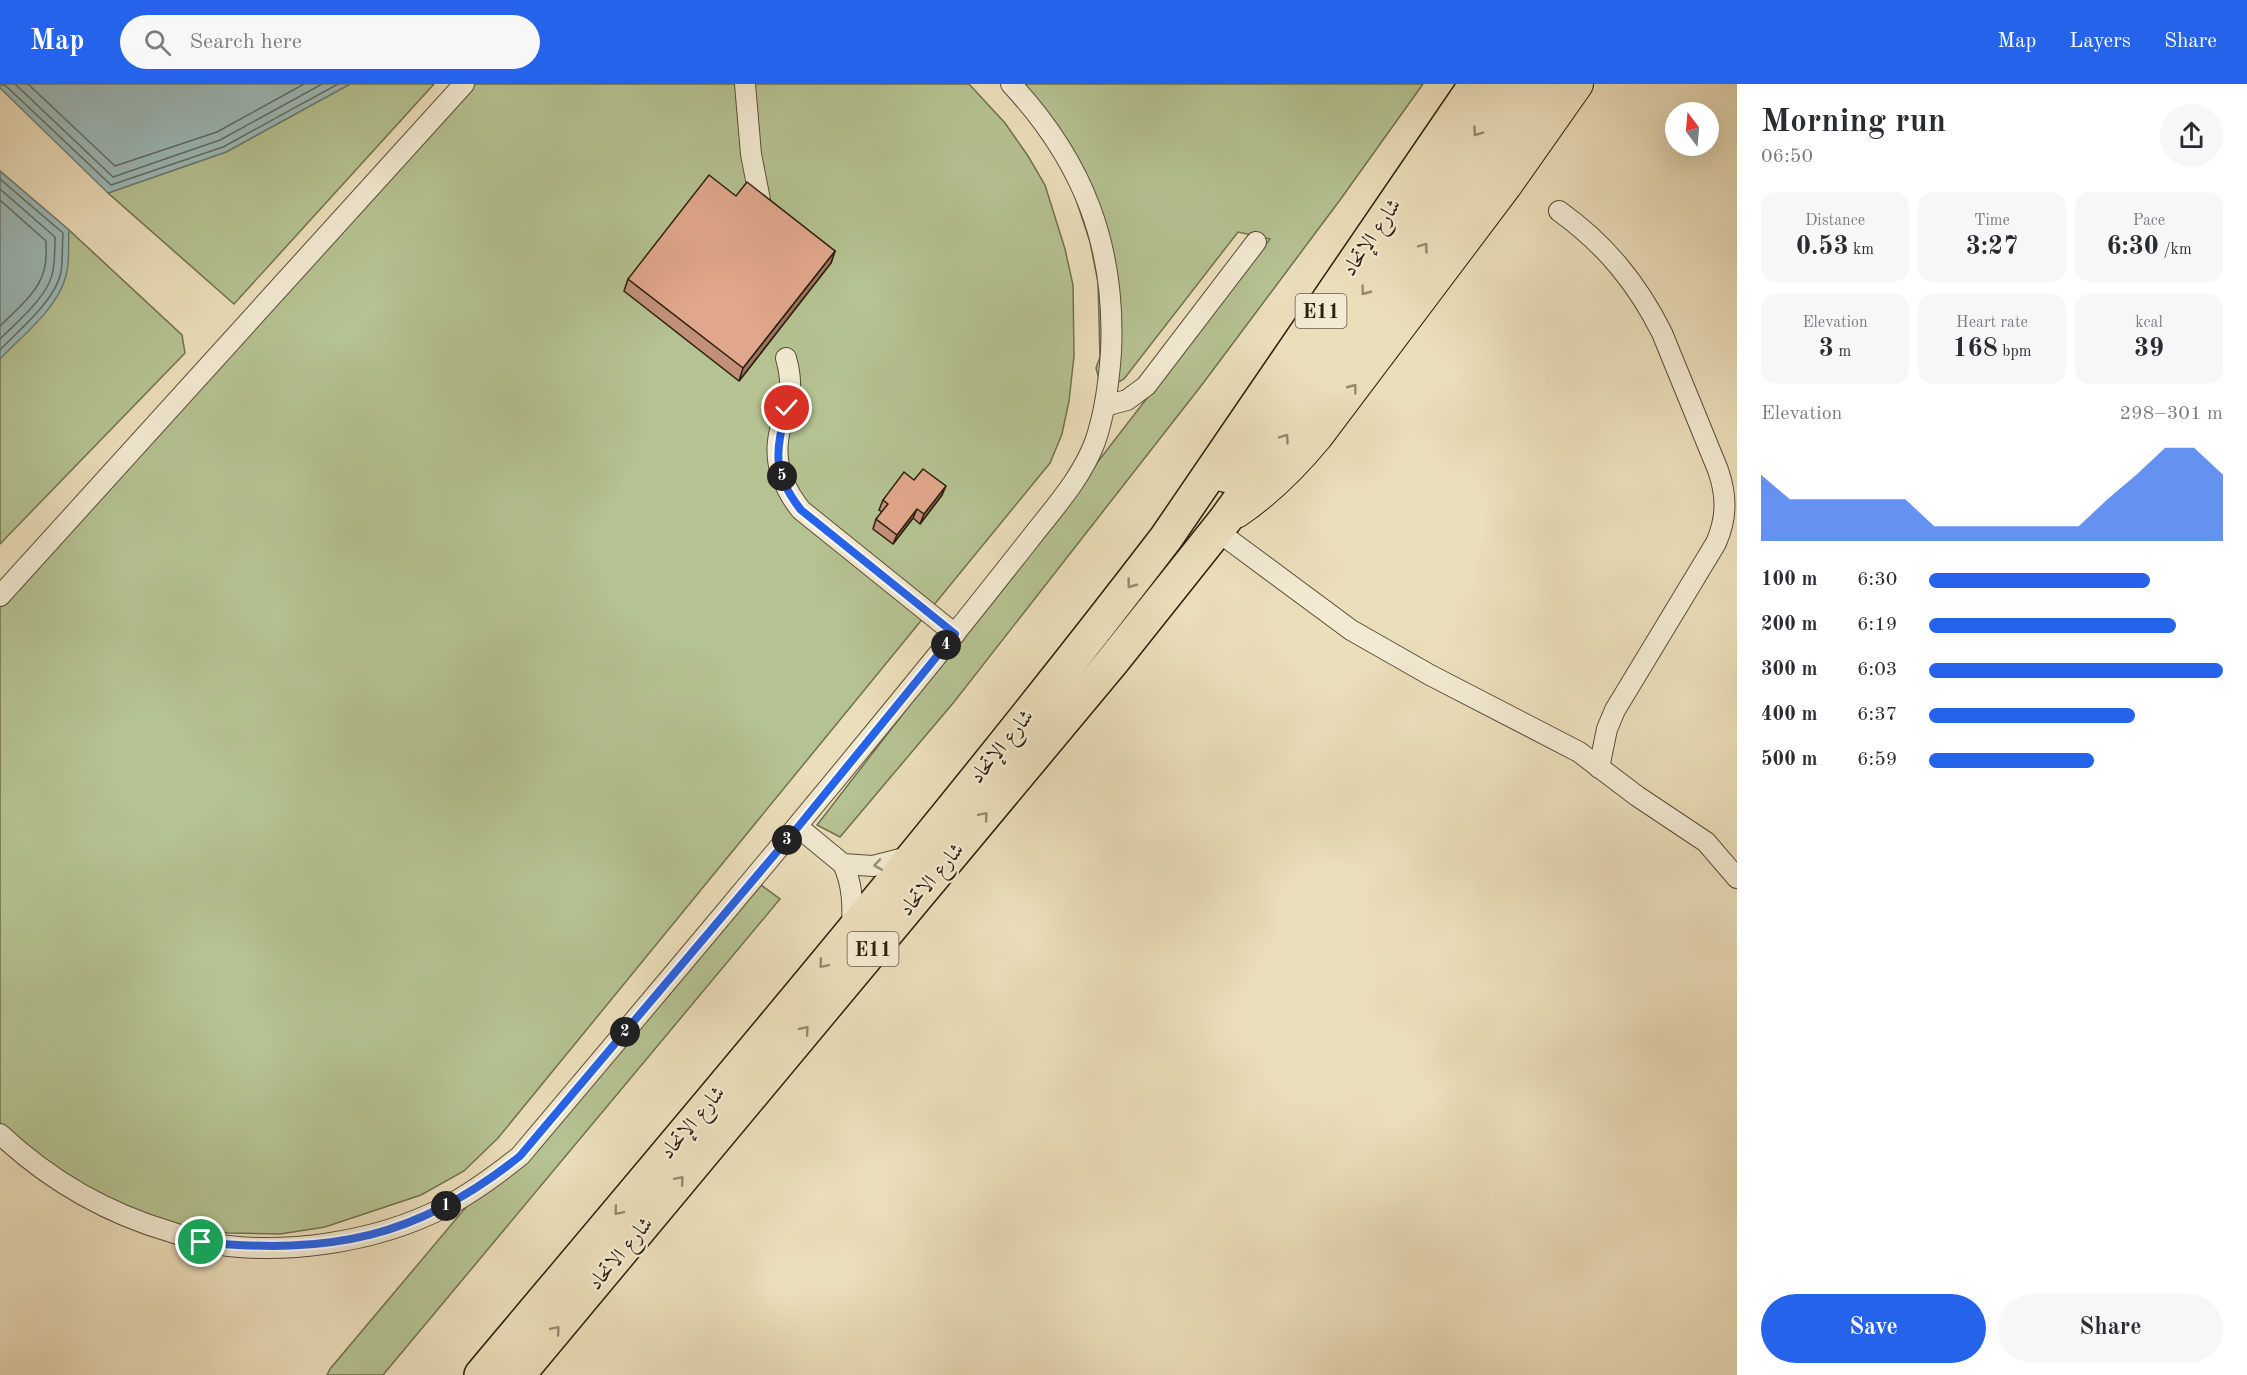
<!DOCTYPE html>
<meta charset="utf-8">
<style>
:root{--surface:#fff;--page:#f7f7f7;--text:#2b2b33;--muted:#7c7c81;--accent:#2563eb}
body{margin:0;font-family:"Old Standard TT",Amiri,serif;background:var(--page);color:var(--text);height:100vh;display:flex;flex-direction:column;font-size:22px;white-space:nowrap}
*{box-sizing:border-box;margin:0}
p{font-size:20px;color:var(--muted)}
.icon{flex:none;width:33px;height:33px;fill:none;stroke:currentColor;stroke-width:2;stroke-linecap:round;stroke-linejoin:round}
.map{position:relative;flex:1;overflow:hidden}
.panel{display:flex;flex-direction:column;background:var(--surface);width:510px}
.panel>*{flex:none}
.needle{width:39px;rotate:344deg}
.tools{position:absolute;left:1665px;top:18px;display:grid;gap:12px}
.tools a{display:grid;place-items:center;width:54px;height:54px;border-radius:50%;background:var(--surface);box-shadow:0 6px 24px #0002;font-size:30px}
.pin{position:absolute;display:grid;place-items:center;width:51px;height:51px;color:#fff;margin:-26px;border:3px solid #fff;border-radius:50%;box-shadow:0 2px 6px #0007}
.km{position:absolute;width:30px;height:30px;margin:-15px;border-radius:50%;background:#222;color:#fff;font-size:16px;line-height:30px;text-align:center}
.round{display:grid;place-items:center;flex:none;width:63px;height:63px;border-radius:32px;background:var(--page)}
.headline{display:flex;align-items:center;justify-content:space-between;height:102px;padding:0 24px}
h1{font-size:33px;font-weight:700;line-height:45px}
.metrics{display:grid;grid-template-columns:repeat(3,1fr);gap:9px;height:102px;padding:6px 24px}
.metrics div{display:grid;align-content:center;border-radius:15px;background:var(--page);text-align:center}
.metrics b{font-size:26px;font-weight:700}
.metrics small{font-size:16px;font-weight:400}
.metrics p{font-size:16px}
.chart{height:168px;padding:12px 24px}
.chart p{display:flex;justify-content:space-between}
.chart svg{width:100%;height:108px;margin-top:6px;fill:var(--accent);opacity:.7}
.button{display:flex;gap:12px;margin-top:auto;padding:12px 24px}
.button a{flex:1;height:69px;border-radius:36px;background:var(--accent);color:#fff;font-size:24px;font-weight:700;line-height:69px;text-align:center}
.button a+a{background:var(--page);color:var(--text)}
ul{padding:0 24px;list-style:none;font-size:20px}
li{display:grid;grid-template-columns:96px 72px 1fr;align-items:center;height:45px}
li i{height:15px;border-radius:8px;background:var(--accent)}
header{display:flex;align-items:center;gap:36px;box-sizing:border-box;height:84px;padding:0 30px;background:var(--accent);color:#fff}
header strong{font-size:28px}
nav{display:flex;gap:33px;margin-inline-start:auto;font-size:21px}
.search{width:420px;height:54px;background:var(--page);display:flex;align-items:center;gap:15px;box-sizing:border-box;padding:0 21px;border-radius:33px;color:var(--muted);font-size:22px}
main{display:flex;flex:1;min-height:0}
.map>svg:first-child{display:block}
.green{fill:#b5c291;stroke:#70704f;stroke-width:1.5}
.water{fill:#9bbab9;stroke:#6e7c74;stroke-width:1.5}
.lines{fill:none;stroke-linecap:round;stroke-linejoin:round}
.shore{stroke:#636c63;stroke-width:1.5}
.minor-casing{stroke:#5b4e38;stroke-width:22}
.primary-casing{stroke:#2b1e0d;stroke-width:34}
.trunk-casing{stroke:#2b1e0d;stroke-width:36}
.minor{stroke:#f2ead2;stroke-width:20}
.primary{stroke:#ebdeba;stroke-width:32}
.trunk{stroke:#ebdeba;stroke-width:33}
.wall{fill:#c29078;stroke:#2b1e0d;stroke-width:1.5}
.shaded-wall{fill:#9e7562;stroke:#2b1e0d;stroke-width:1.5}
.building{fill:#e1a78c;stroke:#2b1e0d;stroke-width:1.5}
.oneway{stroke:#95886c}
.oneway2{stroke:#988e79}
.route-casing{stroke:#fff;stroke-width:12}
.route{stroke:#2563eb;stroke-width:8}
.labels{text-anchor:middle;stroke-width:4.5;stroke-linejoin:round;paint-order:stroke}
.shield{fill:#f2ead2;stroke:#675b48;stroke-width:1.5}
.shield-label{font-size:20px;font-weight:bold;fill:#2b1e0d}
.street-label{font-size:21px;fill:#2b1e0d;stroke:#f2ead2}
</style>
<header>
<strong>Map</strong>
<div class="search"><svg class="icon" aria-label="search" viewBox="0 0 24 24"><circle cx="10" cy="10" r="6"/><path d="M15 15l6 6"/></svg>Search here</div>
<nav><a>Map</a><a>Layers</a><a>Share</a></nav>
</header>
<main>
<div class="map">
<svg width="1737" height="1291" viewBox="0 0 1737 1291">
<rect width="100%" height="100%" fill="#ebdeba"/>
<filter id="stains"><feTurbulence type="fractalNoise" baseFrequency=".00333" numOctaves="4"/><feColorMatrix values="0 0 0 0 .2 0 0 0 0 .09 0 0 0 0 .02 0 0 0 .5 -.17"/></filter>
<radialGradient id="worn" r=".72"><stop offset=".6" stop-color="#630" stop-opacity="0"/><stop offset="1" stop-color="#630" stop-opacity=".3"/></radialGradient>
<g class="green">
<path d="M350,0H434L234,220L108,109L226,68Z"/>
<path d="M468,0H969L1005,39L1028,72L1045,101L1065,165L1073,201L1074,272L1069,317L1062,350L1050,379L498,1054L464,1087L421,1111L325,1143L280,1150L228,1149L175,1143L127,1129L0,1053V511Z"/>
<path d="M1004,0H1423L1340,116L1201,302L954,618L840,753L817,741L1270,155L1238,148L1124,295L1112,302L1100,299L1096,284L1100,273L1098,198L1090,158L1068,91Z"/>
<path d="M0,87L69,146L182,251L185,269L0,460Z"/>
<path d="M746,790L780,815L383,1291H327L330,1285Z"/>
</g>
<g class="water">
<path d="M0,0H350L226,68L108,109L0,4Z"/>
<path d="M0,87L69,146C68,160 70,178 66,192C57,225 23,251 0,275Z"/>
</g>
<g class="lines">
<g class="shore">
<path d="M0,0L6,2L111,101L223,63L338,0"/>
<path d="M15,0L113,93L220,56L322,0"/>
<path d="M28,0L115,82L217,48L304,0"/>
<path d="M0,95L63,149C62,162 63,175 61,188C56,216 19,246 0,266"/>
<path d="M0,105L55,153C55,164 55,175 53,186C50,211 17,238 0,255"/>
<path d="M0,116L46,157C46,166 47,177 44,186C39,208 15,227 0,242"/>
</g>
<g class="minor-casing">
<g id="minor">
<path d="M745,0L751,70L760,116"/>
<path d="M1559,127C1605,160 1637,199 1662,249L1718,386C1727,412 1727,434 1716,459L1615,626L1607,645L1599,684"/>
<path d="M786,274C797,313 783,321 778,357C775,383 785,406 801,426L955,550"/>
<path d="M1105,322L1127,316L1146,302L1256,158"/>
<path d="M1216,446L1351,546L1430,591L1579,668L1637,712L1706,758L1737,794"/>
<path d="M0,512L464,0"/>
<path d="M798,743L843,780L873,782L912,772"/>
<path d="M843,780C853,801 853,822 852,846"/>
<path d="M0,1050C49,1096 106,1129 171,1148C181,1151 192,1156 202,1158C280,1173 375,1159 445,1123C472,1109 496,1091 520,1072C661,905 802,738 940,568C970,531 1000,493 1030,455C1054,424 1081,395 1095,358C1105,329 1109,298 1111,268C1116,162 1083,77 1011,0"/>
</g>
</g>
<g class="primary-casing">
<g id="primary">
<path d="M1225,392L1384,181L1511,0"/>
<path d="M1236,428C1267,407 1293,381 1317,352L1506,101L1577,0"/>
</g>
</g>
<g class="trunk-casing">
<g id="trunk">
<path d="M481,1291C713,1015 947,740 1166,454L1476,0"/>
<path d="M518,1291L1112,578L1225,436L1541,0"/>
</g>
</g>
<use href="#minor" class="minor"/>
<use href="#primary" class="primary"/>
<use href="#trunk" class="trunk"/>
</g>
<g class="wall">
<path d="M736,112L835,167L831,179L739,297L624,207L628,195Z"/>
<path d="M914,396L942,411L920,440L913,434L893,460L873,445L876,435L882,428L879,426L883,416Z"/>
</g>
<g class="shaded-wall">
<path d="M835,167L831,179L739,297L743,284Z"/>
<path d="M946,402L942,411L920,440L924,430Z"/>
<path d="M917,425L913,434L893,460L897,451Z"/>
</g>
<g class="building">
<path d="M709,91L736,112L747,98L835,167L743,284L628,195Z"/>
<path d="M923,385L946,402L924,430L917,425L897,451L876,435L888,420L883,416L904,388L914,396Z"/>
</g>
<defs><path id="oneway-chevron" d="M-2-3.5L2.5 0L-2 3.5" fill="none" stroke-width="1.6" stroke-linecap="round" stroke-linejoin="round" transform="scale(1.5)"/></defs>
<g class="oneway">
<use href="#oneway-chevron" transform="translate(1477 48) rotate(125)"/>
<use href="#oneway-chevron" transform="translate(1424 163) rotate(-54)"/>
<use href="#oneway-chevron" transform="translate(1365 207) rotate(127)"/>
<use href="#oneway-chevron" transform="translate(1353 304) rotate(-53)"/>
<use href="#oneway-chevron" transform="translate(1285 354) rotate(-54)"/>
<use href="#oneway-chevron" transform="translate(1131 500) rotate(127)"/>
<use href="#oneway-chevron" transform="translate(984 732) rotate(-50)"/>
<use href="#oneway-chevron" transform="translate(823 880) rotate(130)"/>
<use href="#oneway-chevron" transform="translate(805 946) rotate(-50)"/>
<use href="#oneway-chevron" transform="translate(680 1096) rotate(-50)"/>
<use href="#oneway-chevron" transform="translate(618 1127) rotate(130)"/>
<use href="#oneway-chevron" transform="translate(556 1246) rotate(-50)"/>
</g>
<use class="oneway2" href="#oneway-chevron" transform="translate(878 781) rotate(170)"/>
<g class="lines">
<g class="route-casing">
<path id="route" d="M201,1158C330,1171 418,1154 520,1072L798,743L955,550L801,426C772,389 775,368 787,324"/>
</g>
<use href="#route" class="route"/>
</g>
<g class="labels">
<g class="shield">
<rect x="1295.5" y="210" width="51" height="34" rx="4.5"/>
<rect x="847.5" y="848" width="51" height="34" rx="4.5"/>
</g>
<g class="shield-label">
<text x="1321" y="234">E11</text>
<text x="873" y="872">E11</text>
</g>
<g class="street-label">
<text transform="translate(1371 153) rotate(-56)" y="7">شارع الإتحاد</text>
<text transform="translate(1001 662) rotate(-51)" y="7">شارع الإتحاد</text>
<text transform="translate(931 795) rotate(-50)" y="7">شارع الاتحاد</text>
<text transform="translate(692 1038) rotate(-50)" y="7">شارع الإتحاد</text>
<text transform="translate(620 1169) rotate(-50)" y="7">شارع الاتحاد</text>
</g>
</g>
<rect width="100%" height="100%" filter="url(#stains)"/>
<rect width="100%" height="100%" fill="url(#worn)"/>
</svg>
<div class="tools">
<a><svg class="needle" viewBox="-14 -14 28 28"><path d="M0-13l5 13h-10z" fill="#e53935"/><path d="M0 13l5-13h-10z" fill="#7c7c81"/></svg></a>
</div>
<div class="pin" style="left:201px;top:1158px;background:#1e9e55"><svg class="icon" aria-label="arrive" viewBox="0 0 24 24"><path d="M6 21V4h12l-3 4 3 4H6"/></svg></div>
<div class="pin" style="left:787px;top:324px;background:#d93025"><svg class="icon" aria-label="check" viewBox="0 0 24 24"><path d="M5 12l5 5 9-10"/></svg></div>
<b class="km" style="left:446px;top:1122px">1</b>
<b class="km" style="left:625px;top:948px">2</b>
<b class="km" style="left:787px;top:756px">3</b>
<b class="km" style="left:946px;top:561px">4</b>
<b class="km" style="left:782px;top:392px">5</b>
</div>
<section class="panel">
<div class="headline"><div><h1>Morning run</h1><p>06:50</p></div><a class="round"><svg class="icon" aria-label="share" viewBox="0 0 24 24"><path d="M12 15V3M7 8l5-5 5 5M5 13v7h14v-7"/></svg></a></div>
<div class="metrics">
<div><p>Distance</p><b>0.53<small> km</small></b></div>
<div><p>Time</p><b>3:27</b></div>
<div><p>Pace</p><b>6:30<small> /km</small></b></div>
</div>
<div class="metrics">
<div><p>Elevation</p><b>3<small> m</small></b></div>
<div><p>Heart rate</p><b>168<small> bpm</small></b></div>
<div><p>kcal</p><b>39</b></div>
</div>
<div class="chart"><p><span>Elevation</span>298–301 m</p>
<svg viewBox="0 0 160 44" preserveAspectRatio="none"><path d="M0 44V17L10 27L20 27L30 27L40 27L50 27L60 38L70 38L80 38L90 38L100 38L110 38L120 27L130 17L140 6L150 6L160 17V44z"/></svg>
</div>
<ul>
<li><b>100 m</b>6:30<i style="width:75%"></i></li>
<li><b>200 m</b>6:19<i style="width:84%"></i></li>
<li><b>300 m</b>6:03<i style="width:100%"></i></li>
<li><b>400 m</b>6:37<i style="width:70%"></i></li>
<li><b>500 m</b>6:59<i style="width:56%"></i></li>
</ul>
<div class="button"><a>Save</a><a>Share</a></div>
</section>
</main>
